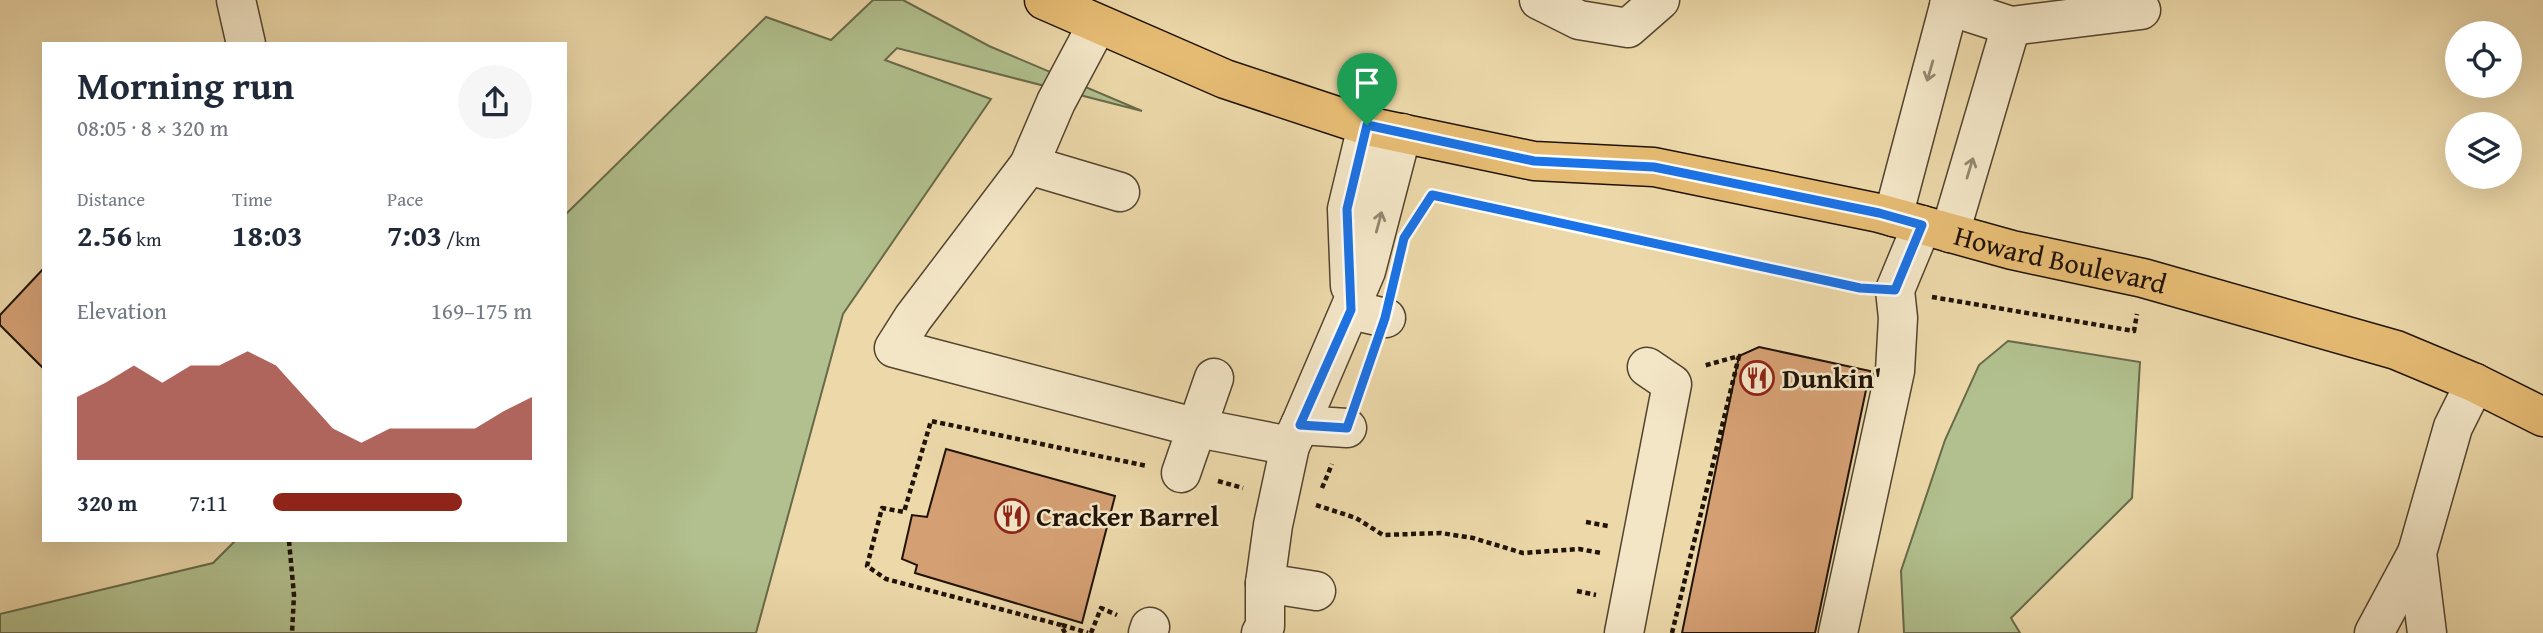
<!DOCTYPE html>
<meta charset="utf-8">
<style>
:root{--surface:#fff;--page:#f6f6f7;--text:#1f2937;--muted:#747a83;--accent:#8f2418}
body{margin:0;font-family:"Gentium Book Plus",serif;background:var(--page);color:var(--text);height:100vh;display:flex;flex-direction:column;font-size:26px;white-space:nowrap}
*{box-sizing:border-box;margin:0}
p{font-size:23px;color:var(--muted)}
.icon{flex:none;width:38px;height:38px;fill:none;stroke:currentColor;stroke-width:2;stroke-linecap:round;stroke-linejoin:round}
.map{position:relative;flex:1;overflow:hidden}
.sheet{position:absolute;left:42px;top:42px;width:525px;height:500px;display:flex;flex-direction:column;background:var(--surface);border-radius:0px;box-shadow:0 7px 28px #0002}
.sheet>*{flex:none}
.fabs{position:absolute;left:2445px;top:21px;display:grid;gap:14px}
.fabs a{display:grid;place-items:center;width:77px;height:77px;border-radius:50%;background:var(--surface);box-shadow:0 7px 28px #0002;font-size:35px}
.pin{position:absolute;display:grid;place-items:center;width:60px;height:60px;color:#fff;margin:-72px -30px;border-radius:50% 50% 50% 0;rotate:-45deg;box-shadow:0 0 7px #0007}
.pin .icon{rotate:45deg}
.round{display:grid;place-items:center;flex:none;width:74px;height:74px;border-radius:37px;background:var(--page)}
.overview{display:flex;align-items:center;justify-content:space-between;height:119px;padding:0 35px}
h1{font-size:38px;font-weight:700;line-height:52px}
.metrics{display:grid;grid-template-columns:repeat(3,1fr);gap:10px;height:119px;padding:7px 35px}
.metrics div{display:grid;align-content:center}
.metrics b{font-size:30px;font-weight:700}
.metrics small{font-size:19px;font-weight:400}
.metrics p{font-size:19px}
.chart{height:196px;padding:14px 35px}
.chart p{display:flex;justify-content:space-between}
.chart svg{width:100%;height:126px;margin-top:7px;fill:var(--accent);opacity:.7}
ul{padding:0 35px;list-style:none;font-size:23px}
li{display:grid;grid-template-columns:112px 84px 1fr;align-items:center;height:52px}
li i{height:18px;border-radius:9px;background:var(--accent)}
.map>svg:first-child{display:block}
.green{fill:#b1c08e;stroke:#686a4a;stroke-width:2}
.building{fill:#d49f73;stroke:#201306;stroke-width:2}
.lines{fill:none;stroke-linecap:round;stroke-linejoin:round}
.minor-casing{stroke:#53442f;stroke-width:41}
.major-casing{stroke:#201306;stroke-width:41}
.path{stroke:#201306;stroke-width:4.5;stroke-dasharray:5 3.5;stroke-linecap:butt}
.minor{stroke:#f3e6c7;stroke-width:38}
.major{stroke:#e6bc74;stroke-width:38}
.oneway{stroke:#948770}
.route-casing{stroke:#fff;stroke-width:14}
.route{stroke:#1a73e8;stroke-width:9}
.labels{text-anchor:middle;stroke-width:5;stroke-linejoin:round;paint-order:stroke}
.street-label{font-size:28px;fill:#201306;stroke:#f3e6c7}
.poi-label{font-size:28px;font-weight:bold;fill:#201306;stroke:#f3e6c7;text-anchor:start}
</style>
<div class="map">
<svg width="2543" height="633" viewBox="0 0 2543 633">
<rect width="100%" height="100%" fill="#ecd8a9"/>
<filter id="stains"><feTurbulence type="fractalNoise" baseFrequency=".00286" numOctaves="4"/><feColorMatrix values="0 0 0 0 .2 0 0 0 0 .09 0 0 0 0 .02 0 0 0 .5 -.17"/></filter>
<radialGradient id="worn" r=".72"><stop offset=".6" stop-color="#630" stop-opacity="0"/><stop offset="1" stop-color="#630" stop-opacity=".3"/></radialGradient>
<g class="green">
<path d="M873,0H903L989,46L1142,111L897,48L885,60L991,99L843,314L756,633H0V614L213,563L235,541H565V215L766,17L831,40Z"/>
<path d="M2008,341L2140,362L2132,498L2011,618L2020,633H1904L1901,571L1945,440L1979,365Z"/>
</g>
<g class="building">
<path d="M44,268V369L0,325V315Z"/>
<path d="M1759,347L1870,371L1815,633H1682L1739,356Z"/>
<path d="M946,449L1115,496L1082,623L915,573L917,565L902,559L912,515L927,517Z"/>
</g>
<g class="lines">
<g class="minor-casing">
<g id="minor">
<path d="M236,0L246,44"/>
<path d="M1539,0L1579,20L1628,28L1660,0"/>
<path d="M1950,0L1949,6L2011,26L2141,10"/>
<path d="M1097,25L1056,102L1029,165L913,318L894,348L1198,428L1290,446"/>
<path d="M1029,165L1120,192"/>
<path d="M1893,217L1949,6"/>
<path d="M1950,233L2011,26"/>
<path d="M1350,286L1347,209L1367,126"/>
<path d="M1351,310L1386,318"/>
<path d="M1300,425L1290,446L1273,525L1265,583L1316,591"/>
<path d="M1347,428L1300,425L1366,271L1402,133"/>
<path d="M1181,473L1214,378"/>
<path d="M1148,633L1150,627"/>
<path d="M1261,633L1265,626V583"/>
<path d="M1624,633L1672,384L1647,367"/>
<path d="M1838,633L1895,371L1898,318L1895,290L1922,225"/>
<path d="M2374,633L2417,553"/>
<path d="M2427,633L2417,553L2453,427L2475,383"/>
</g>
</g>
<g class="major-casing">
<g id="major">
<path id="s1" d="M1044,0L1225,79L1367,126L1534,161L1654,167L1879,213L2012,250L2143,278L2396,350L2475,383L2543,417"/>
</g>
</g>
<g class="path">
<path d="M1422,210L1432,195L1858,288"/>
<path d="M1932,297L2134,331L2137,314"/>
<path d="M1218,481L1243,488"/>
<path d="M1322,488L1332,464"/>
<path d="M1316,505L1356,518L1383,535L1441,533L1473,538L1523,553L1579,549L1601,553"/>
<path d="M1586,522L1608,526"/>
<path d="M289,541L294,595L292,633"/>
<path d="M1577,591L1596,595"/>
<path d="M1062,625L1088,633"/>
<path d="M1065,633L1061,625L886,579L867,566L882,508L904,512L931,421L1147,466"/>
<path d="M1091,633L1101,608L1117,615"/>
<path d="M1672,633L1739,356L1703,366"/>
</g>
<use href="#minor" class="minor"/>
<use href="#major" class="major"/>
</g>
<defs><path id="oneway-shaft" d="M-6 0H5M1.5-3L5.5 0L1.5 3" fill="none" stroke-width="1.6" stroke-linecap="round" stroke-linejoin="round" transform="scale(1.75)"/></defs>
<g class="oneway">
<use href="#oneway-shaft" transform="translate(1930 71) rotate(106)"/>
<use href="#oneway-shaft" transform="translate(1970 168) rotate(-73)"/>
<use href="#oneway-shaft" transform="translate(1379 222) rotate(-75)"/>
</g>
<g class="lines">
<g class="route-casing">
<path id="route" d="M1367,125L1534,161L1654,167L1879,213L1922,225L1895,290L1860,288L1432,195L1404,238L1385,318L1347,428L1300,425L1351,310L1347,209Z"/>
</g>
<use href="#route" class="route"/>
</g>
<defs>
<g id="restaurant-ring" transform="scale(1.75)"><circle r="9.5" fill="#f3e6c7" stroke="#8f2418" stroke-width="1.5"/><path d="M-5-6h1v4h1v-4h1v4h1v-4h1v5L-1.5 .5V6h-2V.5L-5-1ZM5-6V6H3V1.5H1.5Q1.5-4 5-6Z" fill="#8f2418"/></g>
</defs>
<g fill-rule="evenodd">
<use href="#restaurant-ring" x="1757" y="378"/>
<use href="#restaurant-ring" x="1012" y="516"/>
</g>
<g class="labels">
<g class="street-label">
<text dy="10" stroke="none"><textPath href="#s1" startOffset="1055">Howard Boulevard</textPath></text>
</g>
<g class="poi-label">
<text x="1782" y="388">Dunkin'</text>
<text x="1036" y="526">Cracker Barrel</text>
</g>
</g>
<rect width="100%" height="100%" filter="url(#stains)"/>
<rect width="100%" height="100%" fill="url(#worn)"/>
</svg>
<div class="fabs">
<a><svg class="icon" aria-label="locate" viewBox="0 0 24 24"><circle cx="12" cy="12" r="6"/><path d="M12 2v4M12 18v4M2 12h4M18 12h4"/></svg></a>
<a><svg class="icon" aria-label="layers" viewBox="0 0 24 24"><path d="M12 4l9 5-9 5-9-5zM3 14l9 5 9-5"/></svg></a>
</div>
<div class="pin" style="left:1367px;top:125px;background:#1e9e55"><svg class="icon" aria-label="arrive" viewBox="0 0 24 24"><path d="M6 21V4h12l-3 4 3 4H6"/></svg></div>
<section class="sheet">
<div class="overview"><div><h1>Morning run</h1><p>08:05 · 8 × 320 m</p></div><a class="round"><svg class="icon" aria-label="share" viewBox="0 0 24 24"><path d="M12 15V3M7 8l5-5 5 5M5 13v7h14v-7"/></svg></a></div>
<div class="metrics">
<div><p>Distance</p><b>2.56<small> km</small></b></div>
<div><p>Time</p><b>18:03</b></div>
<div><p>Pace</p><b>7:03<small> /km</small></b></div>
</div>
<div class="chart"><p><span>Elevation</span>169–175 m</p>
<svg viewBox="0 0 160 44" preserveAspectRatio="none"><path d="M0 44V22L10 17L20 11L30 17L40 11L50 11L60 6L70 11L80 22L90 33L100 38L110 33L120 33L130 33L140 33L150 27L160 22V44z"/></svg>
</div>
<ul>
<li><b>320 m</b>7:11<i style="width:73%"></i></li>
</ul>
</section>
</div>
